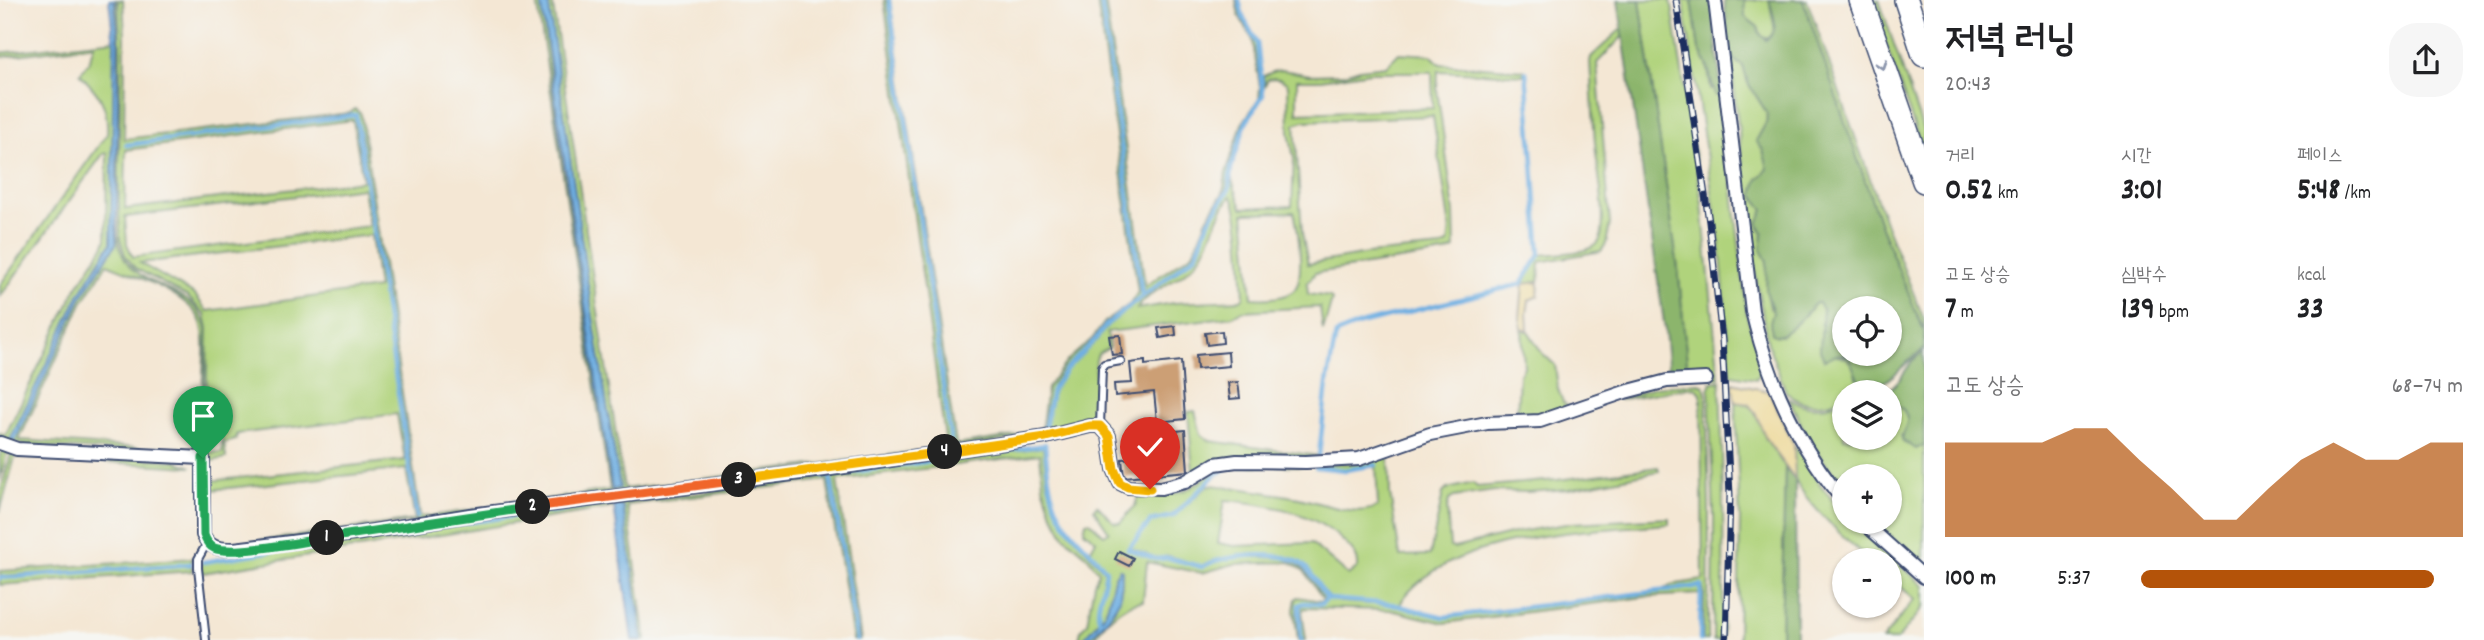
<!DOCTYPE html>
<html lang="ko">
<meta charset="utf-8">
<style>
:root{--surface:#fff;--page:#f6f6f6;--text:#202124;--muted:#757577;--accent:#b45309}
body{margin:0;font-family:Dekko,"Poor Story",sans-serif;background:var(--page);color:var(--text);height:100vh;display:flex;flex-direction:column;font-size:26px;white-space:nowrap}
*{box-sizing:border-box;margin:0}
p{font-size:23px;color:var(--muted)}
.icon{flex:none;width:38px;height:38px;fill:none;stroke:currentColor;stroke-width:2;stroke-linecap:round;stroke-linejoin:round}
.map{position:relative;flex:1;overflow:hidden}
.details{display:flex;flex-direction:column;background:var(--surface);width:560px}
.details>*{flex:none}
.controls{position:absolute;left:1832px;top:296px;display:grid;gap:14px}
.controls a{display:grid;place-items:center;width:70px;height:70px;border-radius:50%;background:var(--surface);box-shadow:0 2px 5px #0004;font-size:35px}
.pin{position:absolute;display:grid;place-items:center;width:60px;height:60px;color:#fff;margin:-72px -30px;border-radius:50% 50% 50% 0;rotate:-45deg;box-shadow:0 0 7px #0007}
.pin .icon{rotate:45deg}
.km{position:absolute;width:35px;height:35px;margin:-18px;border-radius:50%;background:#222;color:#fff;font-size:19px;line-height:35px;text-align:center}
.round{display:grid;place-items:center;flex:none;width:74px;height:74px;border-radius:28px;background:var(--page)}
.head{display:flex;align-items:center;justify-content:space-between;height:119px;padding:0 21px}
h1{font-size:38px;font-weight:700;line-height:52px}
.stats{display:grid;grid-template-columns:repeat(3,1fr);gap:10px;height:119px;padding:7px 21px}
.stats div{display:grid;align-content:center}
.stats b{font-size:30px;font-weight:700}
.stats small{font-size:19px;font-weight:400}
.stats p{font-size:19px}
.chart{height:196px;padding:14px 21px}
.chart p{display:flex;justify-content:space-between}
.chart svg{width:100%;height:126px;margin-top:7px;fill:var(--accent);opacity:.7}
ul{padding:0 21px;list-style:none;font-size:23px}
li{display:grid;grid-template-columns:112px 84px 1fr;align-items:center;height:52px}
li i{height:18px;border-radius:9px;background:var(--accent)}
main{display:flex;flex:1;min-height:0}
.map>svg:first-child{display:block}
.green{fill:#b0d37c;stroke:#66816d;stroke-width:2;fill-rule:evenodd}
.forest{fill:#8cb56c;stroke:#547265;stroke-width:2;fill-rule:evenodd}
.sand{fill:#eeda9e;stroke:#84847e;stroke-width:2}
.water{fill:#6eafe2;stroke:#446fa0;stroke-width:2}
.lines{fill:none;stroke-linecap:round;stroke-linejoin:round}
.stream{stroke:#6eafe2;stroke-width:4.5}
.building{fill:#cc9f75}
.service-casing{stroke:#3c4b70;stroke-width:10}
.minor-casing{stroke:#3c4b70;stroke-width:16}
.motorway-casing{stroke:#3c4b70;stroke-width:26}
.service{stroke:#fff;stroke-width:6}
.minor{stroke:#fff;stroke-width:12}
.motorway{stroke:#fff;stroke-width:23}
.rail-casing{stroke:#1b2f5e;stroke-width:7}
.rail{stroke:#f6f6f2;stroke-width:4.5;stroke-dasharray:13;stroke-linecap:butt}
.oneway{stroke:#8d97ae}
.split-1-casing{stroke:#fff;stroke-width:14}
.split-2-casing{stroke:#fff;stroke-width:14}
.split-3-casing{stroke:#fff;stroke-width:14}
.split-4-casing{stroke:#fff;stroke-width:14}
.split-5-casing{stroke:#fff;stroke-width:14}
.split-1{stroke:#22a559;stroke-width:9}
.split-2{stroke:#22a559;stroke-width:9}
.split-3{stroke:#f0652b;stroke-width:9}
.split-4{stroke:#f5b400;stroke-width:9}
.split-5{stroke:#f5b400;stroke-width:9}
</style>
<main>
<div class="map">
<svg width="1924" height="640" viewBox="0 0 1924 640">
<rect width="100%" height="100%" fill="#f6f6f2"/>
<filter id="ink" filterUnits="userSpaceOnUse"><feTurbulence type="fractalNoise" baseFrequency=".0143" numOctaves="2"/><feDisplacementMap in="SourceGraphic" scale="14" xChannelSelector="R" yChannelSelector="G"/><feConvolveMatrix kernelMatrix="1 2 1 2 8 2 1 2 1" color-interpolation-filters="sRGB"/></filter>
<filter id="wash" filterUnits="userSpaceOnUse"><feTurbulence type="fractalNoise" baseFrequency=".00686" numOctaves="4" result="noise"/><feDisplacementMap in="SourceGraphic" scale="28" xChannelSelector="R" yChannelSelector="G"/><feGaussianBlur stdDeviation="1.57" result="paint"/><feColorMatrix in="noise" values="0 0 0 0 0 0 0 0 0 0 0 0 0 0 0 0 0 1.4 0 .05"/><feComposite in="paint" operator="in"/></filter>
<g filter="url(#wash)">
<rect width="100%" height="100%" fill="#f4e7d4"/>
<g class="green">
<path d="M114,0H116C121,61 117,122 117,183C117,205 113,233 122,253C138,291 196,285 207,329L202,433L198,432C203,412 202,392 203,372C204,356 206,339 201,323C192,295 133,275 107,264L82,303L19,440L185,451L195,447L198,436L201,437L195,450L178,454L26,446L0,439V433L5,436L76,289L104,245L106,239L107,153L103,154L0,297V285L107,134C109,105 99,94 80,74L89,61L94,45L0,57V53L114,40L111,243L79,295L11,440L82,296L116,244L118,38Z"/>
<path d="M118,0H123L125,37L124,139L350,113L355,109L361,114L420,515L423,517L610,490L537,0H541L563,168L613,490L620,488L587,279L548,0H552L624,489L943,448L946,445L884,0H887L950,442L890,0L956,445L1041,432L1047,388L1068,360L1092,339L1105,322L1130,304L1138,292L1097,0H1101L1142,295L1131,306L1106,323L1094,340L1066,367L1053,385L1046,411L1043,434L952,449L617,492L240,547L223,546L415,520L406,469L211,490V525L207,532L208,452L222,453V422L206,417L208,328L205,315L188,297L135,268L125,255L120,239C116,159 124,79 118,0ZM356,114L361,134L418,518L355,116L125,144ZM353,120L363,181L125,209L126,150ZM363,188L369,226L133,257L127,244L125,217ZM371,235L378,288L207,311L195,295L140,263ZM397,414L405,460L210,481L211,461L226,458L224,443L236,440L237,434Z"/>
<path d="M1102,0H1105L1145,286L1193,253L1207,219L1223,193L1226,173L1242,124L1259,99L1260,87L1252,38L1239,16L1236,0H1238L1242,18L1256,43L1263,85L1262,95L1246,122L1230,168L1227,188L1209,221L1195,255L1143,294Z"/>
<path d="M1640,0H1671L1702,204L1719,378L1688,374L1679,276Z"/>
<path d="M1683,0H1692L1699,50L1707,64L1711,89L1722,92L1747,316L1763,368L1756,379L1731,375L1720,245Z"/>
<path d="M1744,0H1769L1775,30L1769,39L1762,37L1758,27L1745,17Z"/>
<path d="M1803,0H1807L1886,225L1924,320V331L1881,227Z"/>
<path d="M1871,0H1879L1924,133V155Z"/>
<path d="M1622,28L1624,35L1597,63L1610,224L1606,244L1601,251L1540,262L1539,282L1523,284L1541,255C1554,254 1591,253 1598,243C1609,230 1598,171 1596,153C1593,123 1592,92 1590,62L1591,57Z"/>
<path d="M1399,53L1431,55L1440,64L1524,70V75L1438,71L1437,89L1454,212L1455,249L1445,253L1315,273L1307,284L1308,294L1330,297L1332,300L1323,331L1320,307L1242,311L1233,316L1107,332L1109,348L1098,354L1096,360L1094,410L1081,424L1045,433L1053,391L1068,368L1096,341L1108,325L1197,256L1210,221L1230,189V175L1242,208L1292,206L1294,159L1289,132L1288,85C1283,79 1276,77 1268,79L1265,85L1263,76L1275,71L1282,70L1310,75L1344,74L1360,69L1386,66ZM1370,72H1432L1433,108L1297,113V80H1321ZM1433,116L1450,228L1448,244L1442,247L1367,254L1308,264L1302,233L1295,124L1304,121ZM1231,196C1242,211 1242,275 1244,296L1241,300L1173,303L1137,309C1152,287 1182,281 1198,260C1213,242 1215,215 1231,196ZM1294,212C1298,228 1305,276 1295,289C1287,299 1263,299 1252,298L1244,213Z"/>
<path d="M1730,54L1735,61L1743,66L1748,83L1767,113L1763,150L1769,169L1755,199L1764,210L1760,229L1763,233L1762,245L1768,266L1766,288L1770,307L1774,312L1772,333L1781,336L1816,303H1819L1824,309L1821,347L1824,360L1832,355L1847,358L1855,369L1856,378L1884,382L1859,392H1844V397C1826,406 1802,408 1786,392L1768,344L1756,280Z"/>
<path d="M1522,329L1528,331L1542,353L1555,365L1558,389L1563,402L1569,407L1521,420L1517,415L1519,375L1524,367Z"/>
<path d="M1720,381C1723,468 1725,553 1722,640H1713L1714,518L1709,390L1712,382Z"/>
<path d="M1699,383L1704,386L1706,393L1709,507L1708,640H1703L1704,593L1702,585L1664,589L1670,585L1703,580L1701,393L1696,388L1690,387L1618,400L1654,387Z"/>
<path d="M1789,399C1807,409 1826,409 1844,400V438H1890V405L1903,409L1908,421L1901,436L1904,443L1916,448L1924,445V566L1873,522H1890V476H1844V488L1810,442Z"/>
<path d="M1735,402L1748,404L1756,412L1766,439L1785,467L1781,640H1738L1740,517Z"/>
<path d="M1195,411L1201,434L1210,441L1319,456L1193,473L1188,412Z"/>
<path d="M1423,439L1412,450L1394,454L1389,458L1390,494L1400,556L1430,555L1443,493L1447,489L1473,483L1477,487L1557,480L1658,467L1659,471L1569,489L1527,492L1494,491L1454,497L1449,500L1447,509L1450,547L1454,548L1518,532L1572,523L1669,518V524C1595,530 1472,533 1416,585C1410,591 1402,597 1400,606L1330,598C1319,589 1315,573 1303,564C1283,549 1222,553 1201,566L1169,556L1157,558L1130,548L1151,522L1173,517L1208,485C1236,487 1265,492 1294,497C1318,501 1355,519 1378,506L1376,464L1345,469L1317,466H1232L1219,471L1172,515L1151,520L1128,550L1156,560L1169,558L1202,568C1225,553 1259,557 1286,558C1308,566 1312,581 1326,598L1321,603L1303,602L1298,605L1297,611L1300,640H1298L1294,610L1296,599L1298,597L1321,601L1323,599L1304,571L1290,562L1234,564L1202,573L1147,562L1143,601C1123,603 1103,622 1094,640H1088L1115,609L1122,586V570L1120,569C1108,580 1114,604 1100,619L1098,614L1106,570L1090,551L1096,540L1084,531L1086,522H1090L1104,535L1109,532L1094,509L1097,505L1114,522L1120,523L1135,506L1138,496C1158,496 1181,496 1198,483C1208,476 1215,469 1227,465L1356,463ZM1225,500C1268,504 1315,511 1346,544C1353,551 1359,557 1358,567L1348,575L1311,543L1234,546L1218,543Z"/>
<path d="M1794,445L1822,487L1844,514V522H1852L1924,586V607L1897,640H1882L1915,599L1890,578V560H1869C1851,544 1802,500 1795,478C1792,469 1794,455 1794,445Z"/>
<path d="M1043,447L1047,481L1055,507L1070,532L1105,571L1097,612L1099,620L1083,640H1079L1081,630L1087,623L1094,583L1099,572L1085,554L1065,537L1051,511L1043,486L1040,454L837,480L861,640H859L832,476Z"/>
<path d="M4,448L176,461L192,467L15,457L0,512V493L11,454L7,452L0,480V455Z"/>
<path d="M829,476L856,640H853L827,480L627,505L646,640H643L623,506L202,573L201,564L204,562L397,533Z"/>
<path d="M193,558L191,563L0,576V571Z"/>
<path d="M192,565V571L0,585V579Z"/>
<path d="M1701,587V594L1644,597L1444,623L1390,610L1305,608L1302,611L1306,640H1302L1299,611L1303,604L1321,605L1327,599L1341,602L1390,605L1444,618Z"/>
</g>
<g class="forest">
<path d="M1618,0H1640L1679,276L1688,374L1666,378L1668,365L1665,330Z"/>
<path d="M1692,0H1711L1722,92L1717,96H1715L1707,64L1699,50Z"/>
<path d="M1724,0H1744L1745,17L1758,27L1760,34L1766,40C1781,31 1773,14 1769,0H1803L1881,227L1924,331V350C1908,358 1900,373 1884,382L1872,379L1860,381C1849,369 1855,343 1824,360L1820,350L1823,309L1819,303H1816C1806,313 1789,334 1777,336L1772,334L1770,322L1773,312L1766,291L1767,261L1761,250L1763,233L1758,223L1764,210L1753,194L1757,180L1768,169L1763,150L1756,141L1767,121V113L1748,83L1743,66L1735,61L1730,54ZM1890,308V354H1844V308Z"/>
<path d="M1923,352L1924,445L1916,449L1902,440C1903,427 1912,423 1903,409L1890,405V392H1887L1899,380L1912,361Z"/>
<path d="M1785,467L1795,479L1796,640H1781Z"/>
</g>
<g class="sand">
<path d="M1539,282L1538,296L1529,300L1527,313L1528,331L1522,329L1520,318L1523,284Z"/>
<path d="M1732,383L1769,391L1794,445L1795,479L1766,439L1755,412L1748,404L1735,402Z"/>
</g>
<g class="water">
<path d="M109,0H114L118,38L116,244L82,296L15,441L12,442L10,440L79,295L111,243L114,44Z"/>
<path d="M541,0H548L587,279L620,488L612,490Z"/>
<path d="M614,506H623L643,640H632Z"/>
<path d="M1120,569L1122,570L1120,599L1109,617L1088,640H1083C1089,630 1100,623 1105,613C1112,600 1110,579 1120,569Z"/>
</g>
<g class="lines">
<g class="stream">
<path d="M889,0L951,442"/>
<path d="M1101,0L1142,295"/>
<path d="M126,145L356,115L417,517"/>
<path d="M1044,432L1052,390L1067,368L1095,340L1107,324L1196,255L1209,221L1229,189L1231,168L1246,122L1263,95L1257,43L1243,17L1239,0"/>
<path d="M1045,444C1048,476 1049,506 1072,532C1083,545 1096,556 1106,570C1106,584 1094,606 1100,621"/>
<path d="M1319,455L1327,383L1336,334L1360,324L1521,284L1540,255L1526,72"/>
<path d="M1316,467L1345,470L1376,465"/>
<path d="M1227,468L1215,475L1173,516L1151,521L1128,549L1156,559L1169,558L1202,567C1222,554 1283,550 1303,565C1315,574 1318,590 1329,599L1391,604L1444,617L1701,586L1700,640"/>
<path d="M840,474L1045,445"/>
<path d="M824,476L830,475L857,640"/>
<path d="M425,528L583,507"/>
<path d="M203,562L292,548"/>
<path d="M0,578L191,564"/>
<path d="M1301,640L1299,605L1303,603L1321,604L1327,598"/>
</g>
</g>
<g id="blocks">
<g class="building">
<path d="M1175,326L1176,335L1160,338L1158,328Z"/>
<path d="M1222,331L1223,343L1207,345L1205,333Z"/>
<path d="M1120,335L1122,354L1112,355L1109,336Z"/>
<path d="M1228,352L1229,366L1197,369L1196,355Z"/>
<path d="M1145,361V365L1181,361L1185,419L1157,422L1154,392L1115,396L1114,384L1132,383L1130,363Z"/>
<path d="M1238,382L1240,398L1230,399L1228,383Z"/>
<path d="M210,421L219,422L218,434L210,433Z"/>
<path d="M1185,430L1188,471L1124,477L1122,459L1148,457L1146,434Z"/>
<path d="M1119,551L1133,558L1129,566L1115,559Z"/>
</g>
</g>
</g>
<g filter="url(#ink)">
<use href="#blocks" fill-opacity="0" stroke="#3c4b70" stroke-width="2"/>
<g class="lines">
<g class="service-casing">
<g id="service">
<path d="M1100,426L1102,368L1104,364L1121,361"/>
<path d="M206,640L198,568V559L207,543"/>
</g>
</g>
<g class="minor-casing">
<g id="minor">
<path d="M1715,0L1752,311C1769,382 1797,446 1844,501"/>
<path d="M0,443L17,449L203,458V535C210,549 220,549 234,549L355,534L470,515L824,470L1046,437L1090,426H1100L1109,436L1114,469L1120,483L1128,487L1161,488L1185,482L1215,464L1237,461L1306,462L1359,459L1430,434L1487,423L1540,421L1625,392L1667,381L1706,379"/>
<path d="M1863,522L1924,577"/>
</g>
</g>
<g class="motorway-casing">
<g id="motorway">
<path d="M1861,0L1924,181"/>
<path d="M1906,0L1924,55"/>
</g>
</g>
<use href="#service" class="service"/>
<use href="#minor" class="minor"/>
<use href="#motorway" class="motorway"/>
<g class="rail-casing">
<path id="rail" d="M1676,0L1709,222L1722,340L1730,495L1726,640"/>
</g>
<use href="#rail" class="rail"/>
</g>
<defs><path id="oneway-chevron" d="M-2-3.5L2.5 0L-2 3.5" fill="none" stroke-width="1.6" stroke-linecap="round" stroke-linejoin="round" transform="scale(1.75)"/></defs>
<use class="oneway" href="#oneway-chevron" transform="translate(1882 65) rotate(71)"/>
</g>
<g class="lines" filter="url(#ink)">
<g class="split-1-casing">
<path id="split-1" d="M203,458L204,535C206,541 208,545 214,548C233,556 304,541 327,538"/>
</g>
<g class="split-2-casing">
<path id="split-2" d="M327,538L533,507"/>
</g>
<g class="split-3-casing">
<path id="split-3" d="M533,507L739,480"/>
</g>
<g class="split-4-casing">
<path id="split-4" d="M739,480L945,452"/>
</g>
<g class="split-5-casing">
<path id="split-5" d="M945,452L1046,437L1090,426H1100L1109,436L1114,469L1120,483L1128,487L1150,489"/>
</g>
<use href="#split-1" class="split-1"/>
<use href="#split-2" class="split-2"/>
<use href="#split-3" class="split-3"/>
<use href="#split-4" class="split-4"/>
<use href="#split-5" class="split-5"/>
</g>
</svg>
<div class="controls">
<a><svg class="icon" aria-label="locate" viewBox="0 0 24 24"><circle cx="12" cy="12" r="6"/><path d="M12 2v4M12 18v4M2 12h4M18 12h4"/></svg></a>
<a><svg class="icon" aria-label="layers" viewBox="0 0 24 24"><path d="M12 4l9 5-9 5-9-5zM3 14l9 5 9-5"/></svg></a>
<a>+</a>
<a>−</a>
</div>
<div class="pin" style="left:203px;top:458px;background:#1e9e55"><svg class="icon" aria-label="arrive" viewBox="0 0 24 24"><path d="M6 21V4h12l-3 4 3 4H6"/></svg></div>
<div class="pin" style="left:1150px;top:489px;background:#d93025"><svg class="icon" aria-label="check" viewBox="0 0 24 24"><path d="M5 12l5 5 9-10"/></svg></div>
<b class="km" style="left:327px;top:538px">1</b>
<b class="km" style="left:533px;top:507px">2</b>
<b class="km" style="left:739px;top:480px">3</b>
<b class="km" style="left:945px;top:452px">4</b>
</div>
<section class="details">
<div class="head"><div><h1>저녁 러닝</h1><p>20:43</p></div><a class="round"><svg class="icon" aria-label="share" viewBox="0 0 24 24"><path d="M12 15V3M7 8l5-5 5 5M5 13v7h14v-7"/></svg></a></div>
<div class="stats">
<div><p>거리</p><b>0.52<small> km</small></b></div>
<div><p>시간</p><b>3:01</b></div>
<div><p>페이스</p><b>5:48<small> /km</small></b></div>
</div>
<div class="stats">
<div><p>고도 상승</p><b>7<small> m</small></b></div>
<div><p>심박수</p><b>139<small> bpm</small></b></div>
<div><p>kcal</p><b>33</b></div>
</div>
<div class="chart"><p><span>고도 상승</span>68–74 m</p>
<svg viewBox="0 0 160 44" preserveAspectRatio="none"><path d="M0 44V11L10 11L20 11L30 11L40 6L50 6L60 17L70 27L80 38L90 38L100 27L110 17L120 11L130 17L140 17L150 11L160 11V44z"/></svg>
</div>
<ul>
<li><b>100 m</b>5:37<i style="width:91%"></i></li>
</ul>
</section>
</main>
